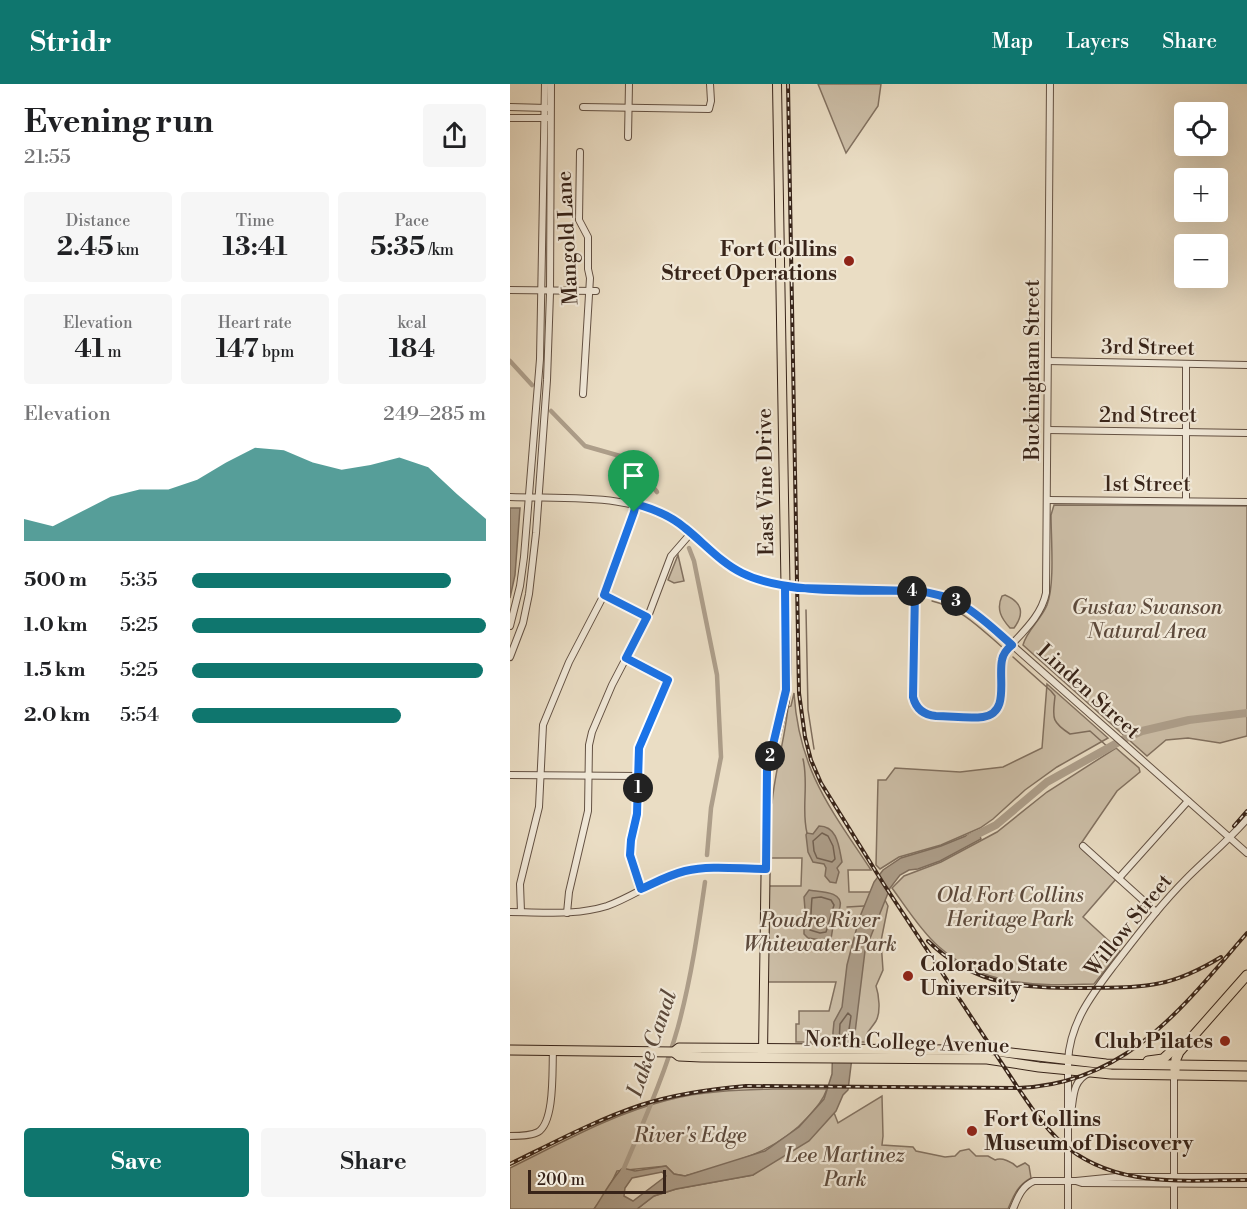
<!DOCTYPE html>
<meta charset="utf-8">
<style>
:root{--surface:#fff;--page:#f6f6f6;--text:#202124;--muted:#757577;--accent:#0f766e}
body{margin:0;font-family:"Libre Bodoni",serif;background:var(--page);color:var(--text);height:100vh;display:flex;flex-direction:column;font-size:22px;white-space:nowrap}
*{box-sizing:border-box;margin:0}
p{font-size:20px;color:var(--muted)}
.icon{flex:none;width:33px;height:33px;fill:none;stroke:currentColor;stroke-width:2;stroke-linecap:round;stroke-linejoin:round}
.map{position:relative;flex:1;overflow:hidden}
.details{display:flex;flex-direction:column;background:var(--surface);width:510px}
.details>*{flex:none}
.fabs{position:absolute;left:664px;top:18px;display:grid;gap:12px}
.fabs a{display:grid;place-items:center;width:54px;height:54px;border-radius:6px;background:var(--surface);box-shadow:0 6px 24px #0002;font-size:30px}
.scale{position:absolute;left:18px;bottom:15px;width:138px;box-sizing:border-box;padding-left:6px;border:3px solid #382419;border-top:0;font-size:16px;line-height:21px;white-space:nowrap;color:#382419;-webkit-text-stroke:4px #f1e9d9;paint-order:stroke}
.pin{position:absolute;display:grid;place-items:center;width:51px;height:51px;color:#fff;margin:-62px -26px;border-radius:50% 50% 50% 0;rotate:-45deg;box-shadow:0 0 6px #0007}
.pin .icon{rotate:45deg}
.km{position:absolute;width:30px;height:30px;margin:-15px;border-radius:50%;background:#222;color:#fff;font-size:16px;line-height:30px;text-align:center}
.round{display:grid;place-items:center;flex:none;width:63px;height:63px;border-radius:6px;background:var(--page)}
.summary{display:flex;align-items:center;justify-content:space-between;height:102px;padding:0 24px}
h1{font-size:33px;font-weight:700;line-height:45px}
.figures{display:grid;grid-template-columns:repeat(3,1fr);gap:9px;height:102px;padding:6px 24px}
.figures div{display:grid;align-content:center;border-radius:6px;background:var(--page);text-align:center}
.figures b{font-size:26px;font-weight:700}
.figures small{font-size:16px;font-weight:400}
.figures p{font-size:16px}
.chart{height:168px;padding:12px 24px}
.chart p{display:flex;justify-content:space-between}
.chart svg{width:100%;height:108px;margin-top:6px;fill:var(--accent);opacity:.7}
.button{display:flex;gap:12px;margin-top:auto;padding:12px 24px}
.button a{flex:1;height:69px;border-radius:6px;background:var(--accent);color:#fff;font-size:24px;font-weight:700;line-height:69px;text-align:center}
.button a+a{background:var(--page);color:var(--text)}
ul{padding:0 24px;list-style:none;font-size:20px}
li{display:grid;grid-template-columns:96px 72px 1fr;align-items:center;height:45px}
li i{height:15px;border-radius:8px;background:var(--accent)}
header{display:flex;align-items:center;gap:36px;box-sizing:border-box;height:84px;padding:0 30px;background:var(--accent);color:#fff}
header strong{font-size:28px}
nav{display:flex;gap:33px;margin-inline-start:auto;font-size:21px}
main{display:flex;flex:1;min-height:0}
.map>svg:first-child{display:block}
.green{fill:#ccbea7;stroke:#827160;stroke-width:1.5}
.water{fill:#ad9e8a;stroke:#7e6d5d;stroke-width:1.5;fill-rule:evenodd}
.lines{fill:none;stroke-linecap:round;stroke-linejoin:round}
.shore{stroke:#726152;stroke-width:1.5}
.stream{stroke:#7e6d5d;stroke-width:1.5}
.canal{stroke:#ad9e8a;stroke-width:4.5}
.river{stroke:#ad9e8a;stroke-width:8}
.minor-casing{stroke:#645244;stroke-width:8}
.major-casing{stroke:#382419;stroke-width:10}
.highway-casing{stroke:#382419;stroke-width:11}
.minor{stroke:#f1e9d9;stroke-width:6}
.major{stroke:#eaddc4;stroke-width:8}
.highway{stroke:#eaddc4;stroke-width:9}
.rail-casing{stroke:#382419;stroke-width:4}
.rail{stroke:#f1e9d9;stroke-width:1.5;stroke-dasharray:4.5;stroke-linecap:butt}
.route-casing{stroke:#fff;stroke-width:12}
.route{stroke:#1a73e8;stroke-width:8}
.poi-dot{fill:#8f2418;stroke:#f1e9d9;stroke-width:2}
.labels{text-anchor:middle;stroke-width:4.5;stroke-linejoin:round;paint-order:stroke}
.street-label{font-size:21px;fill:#382419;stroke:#f1e9d9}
.poi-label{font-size:21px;font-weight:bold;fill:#382419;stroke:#f1e9d9;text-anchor:end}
.park-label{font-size:21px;font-style:italic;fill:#5d4a3c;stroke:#f1e9d9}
.water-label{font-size:22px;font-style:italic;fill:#5b493b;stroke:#f1e9d9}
</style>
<header>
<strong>Stridr</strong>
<nav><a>Map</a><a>Layers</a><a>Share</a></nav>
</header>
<main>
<section class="details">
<div class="summary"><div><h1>Evening run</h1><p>21:55</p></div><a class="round"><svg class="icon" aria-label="share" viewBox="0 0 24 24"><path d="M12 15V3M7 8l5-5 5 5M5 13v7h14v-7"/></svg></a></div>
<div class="figures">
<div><p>Distance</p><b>2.45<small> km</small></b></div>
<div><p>Time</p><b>13:41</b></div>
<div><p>Pace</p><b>5:35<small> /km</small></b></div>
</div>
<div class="figures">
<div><p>Elevation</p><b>41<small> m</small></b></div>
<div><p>Heart rate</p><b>147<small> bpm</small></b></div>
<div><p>kcal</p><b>184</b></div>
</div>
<div class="chart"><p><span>Elevation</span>249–285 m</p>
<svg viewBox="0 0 160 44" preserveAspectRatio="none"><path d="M0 44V35L10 38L20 32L30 26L40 23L50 23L60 19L70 12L80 6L90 7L100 12L110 15L120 13L130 10L140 14L150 25L160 35V44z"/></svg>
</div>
<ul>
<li><b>500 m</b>5:35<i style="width:88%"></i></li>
<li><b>1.0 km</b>5:25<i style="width:100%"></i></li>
<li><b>1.5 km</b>5:25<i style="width:99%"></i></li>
<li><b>2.0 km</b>5:54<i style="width:71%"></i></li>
</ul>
<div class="button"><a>Save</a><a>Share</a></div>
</section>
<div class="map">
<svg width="737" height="1125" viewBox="0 0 737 1125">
<rect width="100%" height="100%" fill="#eaddc4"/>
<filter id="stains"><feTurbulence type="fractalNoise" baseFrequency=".00333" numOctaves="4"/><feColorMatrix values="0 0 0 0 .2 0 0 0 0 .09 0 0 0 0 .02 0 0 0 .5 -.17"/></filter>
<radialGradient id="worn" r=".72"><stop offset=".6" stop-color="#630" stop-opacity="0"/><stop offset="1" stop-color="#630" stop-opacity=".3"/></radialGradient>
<g class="green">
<path d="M308,0H371L368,22L336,69Z"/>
<path d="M544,421L737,422V652L710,659L678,654L656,656L637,672L513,561C517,546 531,536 537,521C545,501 541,454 541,431Z"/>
<path d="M168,471L174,497L164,499L158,496Z"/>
<path d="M495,511C512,518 515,529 504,544H500C491,534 486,525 492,512Z"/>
<path d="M537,600L598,654L547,683L515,706L483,735L470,744L431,761L389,773L370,785L366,781L368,696H376L385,684L450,688L493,683L532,664Z"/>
<path d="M284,609C289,686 320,724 361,786H338L339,808H367L373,812L378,822L371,857L373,886L366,902C369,911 371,928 366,937C361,945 355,949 355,958H286V940H289V927H319L326,898H258L259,802H291L292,774H259L261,770L260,721L262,719C265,686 275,655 278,623L281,622Z"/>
<path d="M606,664L629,684L630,688L607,707L570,761L606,795L573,833L610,867L584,900C526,902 474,903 428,862C410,846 396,823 382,804L394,792L431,778L487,748L537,708Z"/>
<path d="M264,1005H317C313,1016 307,1023 299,1032C265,1070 221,1079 175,1092L164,1090L156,1082L107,1087L97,1108L84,1125H0V1084C51,1059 102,1030 158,1016C192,1007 229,1006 264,1005Z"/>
<path d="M372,1012L373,1052L372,1061L403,1063L406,1067L435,1073L445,1072L450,1067L459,1065L466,1072H478L485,1076C492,1073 502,1078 507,1083L515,1079L519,1082L521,1094C507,1102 504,1111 498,1125H127L144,1112L166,1105L243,1091L323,1026L328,1039Z"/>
</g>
<g class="water">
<path d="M0,424H10L5,491L0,514Z"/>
<path d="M309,742C328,742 329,764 332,778L327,784L329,788L326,799L320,798L315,792L316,784L314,780L303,778L298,768L296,751L297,749L303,750Z"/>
<path d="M468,747L471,755L430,777L408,785L399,786L390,791L380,804L355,867L338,1006L333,1011L326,1027L299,1057L243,1091L166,1105L144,1112L127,1125H84C91,1115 105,1089 113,1084L125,1087L156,1082L164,1090L175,1092L255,1067L289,1043L314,1015L322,990L323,948L324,938L332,923L337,881L349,835L364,798L373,786L391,774L431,762ZM152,1088L156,1092L123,1117L114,1112L115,1104L122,1094Z"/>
<path d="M299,806C307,808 334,806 330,823C330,825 328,826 327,827C326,830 326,833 324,836L321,855L318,857L298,854L294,850V841L296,838L294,813Z"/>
</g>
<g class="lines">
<g class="shore">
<path d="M312,749L318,752L323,762L325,775L322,778L307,774L304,767L303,757Z"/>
<path d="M311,813L321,816L324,821L316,848L310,849L300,846C301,836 301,825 302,814Z"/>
<path d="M329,959L330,940L338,929L341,932L337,959"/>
</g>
<g class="stream">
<path d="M422,517C451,524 470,544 492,563"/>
<path d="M296,526L298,626L304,665"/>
<path d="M503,573L541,607L545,612C543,633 540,637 560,650L580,647L599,664"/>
<path d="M293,675C299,700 291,725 297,749"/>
<path d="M337,823L354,822"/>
</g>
<g class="canal">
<path d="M0,277L22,301"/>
<path d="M41,327L75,362L110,372L131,388L147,408"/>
<path d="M179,464L184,477L207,591L211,673L201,724L197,771"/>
<path d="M112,1089C132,1041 154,993 168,943C181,895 188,847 195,798"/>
</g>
<path class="river" d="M460,754L486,741L537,698L616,654L632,647L679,636L737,629"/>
<g class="minor-casing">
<g id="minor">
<path d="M0,23L37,24"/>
<path d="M73,23L199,25L201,17L200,0"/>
<path d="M0,34H38"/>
<path d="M118,53L119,0"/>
<path d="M70,68L69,136L78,153V185L80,194L73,310"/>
<path d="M0,206L86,207"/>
<path d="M538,277L737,281"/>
<path d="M538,346L737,349"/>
<path d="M0,413C57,415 125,408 173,442C199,461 219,487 251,497C301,513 358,503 410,507C431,510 449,517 466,529L737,769"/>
<path d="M538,416L737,418"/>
<path d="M676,417V280"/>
<path d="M405,507L403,613C405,620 409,627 416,630C427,634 477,635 485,628C498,616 487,589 493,574C495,568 499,564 503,559C517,544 532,529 536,509L540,0"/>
<path d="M94,511L137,533"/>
<path d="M0,542L10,502L14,473L30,275L35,0"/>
<path d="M0,573L13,539L19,510L26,449L37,296L40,209L41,0"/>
<path d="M116,574L158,596L129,664L127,731L121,756L120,771L131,805"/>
<path d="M0,691L128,692"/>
<path d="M573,762L646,828"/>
<path d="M609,794L678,717"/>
<path d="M0,828C32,828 65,832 97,822C125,812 148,793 177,787C202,781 230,784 256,785"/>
<path d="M11,828L10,800L29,723L33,641L59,578L97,505L126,420"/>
<path d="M57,829L59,808L78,727L79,661L82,648L102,601L139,530L161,472L181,449"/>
<path d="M559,1037C565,1020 559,998 579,989"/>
<path d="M0,1052C8,1052 21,1052 28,1048C45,1038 42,985 43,967"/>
<path d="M566,1097L572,1099L737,1100"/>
<path d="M503,1125C508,1113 512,1102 524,1097H566L606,1093H737"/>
<path d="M558,1125V977C560,940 580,913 602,884C626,853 650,821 678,793C698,773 719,756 737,735"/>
<path d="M664,1125V991"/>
</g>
</g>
<g class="major-casing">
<path id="major" d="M253,969L257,686L275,617L277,590L267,0"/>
</g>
<g class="highway-casing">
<g id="highway">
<path d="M0,966L164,968L169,964L446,966L484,967L596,980L737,982"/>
<path d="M164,968L169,972L191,973L477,975L529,983L601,990L737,992"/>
<path d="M638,977L653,975L667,962"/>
<path d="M665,986L666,975L669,968L737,891"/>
</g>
</g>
<use href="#minor" class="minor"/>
<use href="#major" class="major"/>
<use href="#highway" class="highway"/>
<g class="rail-casing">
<g id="rail">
<path d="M278,0L289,609L295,653L301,676L311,699L373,799L508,1004C521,1023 534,1043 551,1058C603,1105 673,1096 737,1096"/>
<path d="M724,742L737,727"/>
<path d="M418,857C465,903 514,904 575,904C634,903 659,905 711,873"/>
<path d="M0,1080C43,1059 86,1036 131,1021C165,1010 201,1005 236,1002L508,1004C616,1000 672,924 737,849"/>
</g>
</g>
<use href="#rail" class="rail"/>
</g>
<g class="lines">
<g class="route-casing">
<path id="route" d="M124,428L94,511L137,533L116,574L158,596L129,664L127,730L121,756L120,771L131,805C146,798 159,791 175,787C201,781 229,785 256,785L257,686L276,606L275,502L288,504L405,507C449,510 470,533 502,561C497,565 493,570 492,576C488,595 500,629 473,633C458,635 441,632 426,632C414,631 406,625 403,613L405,507C356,506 276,511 232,489C211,479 194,459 175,444C161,432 144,425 126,420L124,428"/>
</g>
<use href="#route" class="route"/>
</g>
<g class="poi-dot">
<circle cx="339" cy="177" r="6"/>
<circle cx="398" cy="892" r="6"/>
<circle cx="715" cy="957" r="6"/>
<circle cx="462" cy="1047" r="6"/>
</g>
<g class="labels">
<g class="street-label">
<text transform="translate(57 154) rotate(-93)" y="7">Mangold Lane</text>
<text transform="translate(638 263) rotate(1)" y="7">3rd Street</text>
<text transform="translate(522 286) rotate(-90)" y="7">Buckingham Street</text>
<text x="638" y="338">2nd Street</text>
<text transform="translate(255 398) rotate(-91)" y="7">East Vine Drive</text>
<text x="637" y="407">1st Street</text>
<text transform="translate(579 607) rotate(42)" y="7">Linden Street</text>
<text transform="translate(618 841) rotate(-51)" y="7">Willow Street</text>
<text transform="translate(397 958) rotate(2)" y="7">North College Avenue</text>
</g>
<g class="poi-label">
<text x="327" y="172">Fort Collins<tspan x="327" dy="24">Street Operations</tspan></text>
<text x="410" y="887" text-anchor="start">Colorado State<tspan x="410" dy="24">University</tspan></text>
<text x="703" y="964">Club Pilates</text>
<text x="474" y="1042" text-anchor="start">Fort Collins<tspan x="474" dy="24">Museum of Discovery</tspan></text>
</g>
<g class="park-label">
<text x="637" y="530">Gustav Swanson<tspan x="637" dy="24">Natural Area</tspan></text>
<text x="500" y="818">Old Fort Collins<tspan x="500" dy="24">Heritage Park</tspan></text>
<text x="310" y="843">Poudre River<tspan x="310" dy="24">Whitewater Park</tspan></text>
<text x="180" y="1058">River's Edge</text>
<text x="335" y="1078">Lee Martinez<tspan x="335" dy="24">Park</tspan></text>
</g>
<g class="water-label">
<text transform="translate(141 959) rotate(-71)" y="8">Lake Canal</text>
</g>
</g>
<rect width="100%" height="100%" filter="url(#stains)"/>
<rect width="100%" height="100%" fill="url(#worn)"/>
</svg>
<div class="fabs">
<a><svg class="icon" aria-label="locate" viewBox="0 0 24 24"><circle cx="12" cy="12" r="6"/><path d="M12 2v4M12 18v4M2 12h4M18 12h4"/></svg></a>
<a>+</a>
<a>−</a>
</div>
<div class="scale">200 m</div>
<div class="pin" style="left:124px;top:428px;background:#1e9e55"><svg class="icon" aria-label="arrive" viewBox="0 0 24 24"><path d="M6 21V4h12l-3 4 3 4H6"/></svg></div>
<b class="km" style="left:128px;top:704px">1</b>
<b class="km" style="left:260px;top:672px">2</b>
<b class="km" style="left:446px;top:517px">3</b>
<b class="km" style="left:402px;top:507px">4</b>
</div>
</main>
